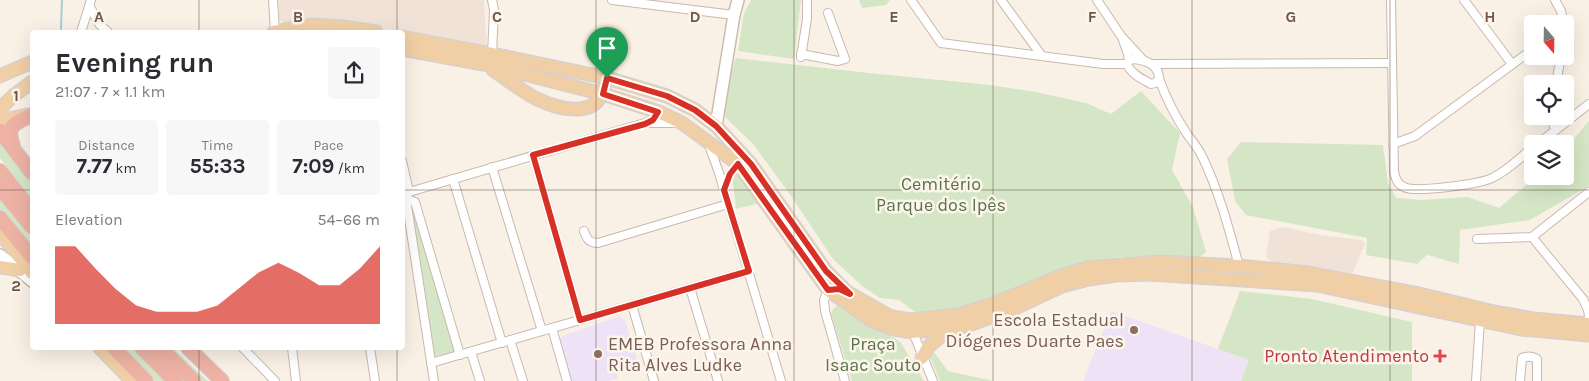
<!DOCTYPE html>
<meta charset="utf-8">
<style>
:root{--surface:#fff;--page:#f7f7f7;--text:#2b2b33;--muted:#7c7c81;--accent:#d93025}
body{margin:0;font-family:Karla,sans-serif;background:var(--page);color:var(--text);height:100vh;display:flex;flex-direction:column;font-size:19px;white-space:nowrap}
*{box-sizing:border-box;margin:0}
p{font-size:16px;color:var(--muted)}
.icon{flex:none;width:28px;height:28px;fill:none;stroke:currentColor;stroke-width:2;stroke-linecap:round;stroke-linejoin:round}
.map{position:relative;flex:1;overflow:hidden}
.side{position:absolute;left:30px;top:30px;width:375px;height:320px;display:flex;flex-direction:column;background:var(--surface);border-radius:5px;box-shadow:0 5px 20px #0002}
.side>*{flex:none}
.needle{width:32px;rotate:160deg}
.tools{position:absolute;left:1524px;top:15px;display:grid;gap:10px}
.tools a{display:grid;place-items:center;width:50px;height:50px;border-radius:5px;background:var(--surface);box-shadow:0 5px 20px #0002;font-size:25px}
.pin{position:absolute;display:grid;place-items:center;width:42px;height:42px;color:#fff;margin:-51px -21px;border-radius:50% 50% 50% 0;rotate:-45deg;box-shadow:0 0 5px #0007}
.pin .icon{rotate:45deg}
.round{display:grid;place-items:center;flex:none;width:52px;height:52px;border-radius:5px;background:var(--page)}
.overview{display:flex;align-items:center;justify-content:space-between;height:85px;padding:0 25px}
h1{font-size:28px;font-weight:700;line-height:38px}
.stats{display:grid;grid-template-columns:repeat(3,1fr);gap:8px;height:85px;padding:5px 25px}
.stats div{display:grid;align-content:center;border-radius:5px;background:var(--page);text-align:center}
.stats b{font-size:21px;font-weight:700}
.stats small{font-size:14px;font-weight:400}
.stats p{font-size:14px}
.chart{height:140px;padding:10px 25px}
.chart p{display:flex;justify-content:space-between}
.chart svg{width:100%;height:90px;margin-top:5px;fill:var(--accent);opacity:.7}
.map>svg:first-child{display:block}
.residential{fill:#f0e2d6}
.education{fill:#eee3f6}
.green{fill:#d5e6c6}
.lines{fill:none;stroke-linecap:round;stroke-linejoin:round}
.stream{stroke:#a4ced2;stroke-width:2}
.street-casing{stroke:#cab8ae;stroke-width:10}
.secondary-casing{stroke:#cebaaf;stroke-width:14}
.primary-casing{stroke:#d7d0cd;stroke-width:15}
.highway-casing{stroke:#d7d0cd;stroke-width:16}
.street{stroke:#fff;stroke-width:8}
.secondary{stroke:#fff;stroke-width:11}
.primary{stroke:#f1cfa6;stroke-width:12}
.highway{stroke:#edb2a4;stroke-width:14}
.route-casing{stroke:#fff;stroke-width:10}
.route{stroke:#d93025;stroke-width:6}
.grid{fill:none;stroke:#70574e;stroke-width:1;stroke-opacity:0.55}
.education-dot{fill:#8d6e63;stroke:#fdf5ec;stroke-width:2}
.health-dot{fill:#e0444e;stroke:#fdf5ec;stroke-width:2}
.labels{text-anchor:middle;stroke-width:5;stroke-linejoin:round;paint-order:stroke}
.park-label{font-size:18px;fill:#587547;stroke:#fdf5ec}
.education-label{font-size:18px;fill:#785e54;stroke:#fdf5ec;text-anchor:end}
.health-label{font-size:18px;fill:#be3a42;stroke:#fdf5ec;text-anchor:end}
.grid-label{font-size:16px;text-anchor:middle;font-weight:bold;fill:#70574e;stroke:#fdf5ec;stroke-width:5;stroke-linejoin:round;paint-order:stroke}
</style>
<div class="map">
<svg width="1589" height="381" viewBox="0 0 1589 381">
<rect width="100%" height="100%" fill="#faf1e6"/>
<g class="residential">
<path d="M279,0H484L487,51L402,32L331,20L283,24L279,18Z"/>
<path d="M1283,227L1320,235L1361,240L1365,244L1350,279L1273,264L1266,256L1270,231Z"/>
</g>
<g class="education">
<path d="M1111,311L1249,360L1241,381H1083Z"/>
<path d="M619,316L625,320L638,361L616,371L618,378L608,381H567L559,339L563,336Z"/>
</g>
<g class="green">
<path d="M751,0H801L794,59L738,51L744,13Z"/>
<path d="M859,0H890L886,5L862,8Z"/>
<path d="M736,58L869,73L990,85L1036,92L1086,103L1111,114L1141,91L1180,133L1172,170L1193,207L1206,252L1197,259L1120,257L1087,264L961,310L916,313L899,300L880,298L862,286L833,259L789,193L753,144L723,115L726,87Z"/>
<path d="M1589,121V186L1530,220L1460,230L1459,264L1427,255L1417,264L1366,255L1367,238L1246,215L1235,201L1227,159L1241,142L1383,145L1388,183L1396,198L1422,200L1468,197L1499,208L1537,176H1565V149Z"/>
<path d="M0,139L32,180V199L0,158Z"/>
<path d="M731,165L760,203L736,209Z"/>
<path d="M0,199L32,239V250L0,211Z"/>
<path d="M413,213L456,352L435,356Z"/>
<path d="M1240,291L1312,299L1412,322V381H1241L1249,360L1218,349Z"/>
<path d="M837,306L886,332L901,343L924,381H852L831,314L833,309Z"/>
<path d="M122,348H133L166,381H155Z"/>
<path d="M164,348H173L208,381H197Z"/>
<path d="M934,352L948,371L993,381H940L930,357Z"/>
</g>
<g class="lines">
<path class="stream" d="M61,29L62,0"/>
<g class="street-casing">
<g id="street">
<path d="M273,0L275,32"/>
<path d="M612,0L734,15"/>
<path d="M911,0L941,43L1103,64H1127"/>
<path d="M1001,0L1042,56"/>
<path d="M1097,0L1121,36L1144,61"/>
<path d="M1391,0L1394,172C1396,179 1397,184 1404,187C1415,193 1480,184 1492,178C1507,171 1520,158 1532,148"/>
<path d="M1464,0L1512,64"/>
<path d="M1555,0L1561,11L1564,24"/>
<path d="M90,7L100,25L108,32"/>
<path d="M81,32L91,0"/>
<path d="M1123,40L1128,54L1129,61"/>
<path d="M492,54L494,10L492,0"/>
<path d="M801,54L838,61L845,59L828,13"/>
<path d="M801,57L807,19V0"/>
<path d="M1133,59C1146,60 1159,64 1159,79L1155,83L1151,84C1142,79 1131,74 1127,64L1129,61Z"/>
<path d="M1153,64L1392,63"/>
<path d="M1159,79C1166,98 1175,116 1187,134C1192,141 1198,148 1202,156C1219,191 1229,229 1239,266"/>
<path d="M1556,84L1561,56"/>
<path d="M1551,116L1555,130"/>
<path d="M647,123H678"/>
<path d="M1393,144L1415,136L1532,50"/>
<path d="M1538,144L1589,104"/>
<path d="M709,145L719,173L781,381"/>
<path d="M533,155L580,320"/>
<path d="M402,161L409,192L406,199L434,381"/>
<path d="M492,167L542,331"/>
<path d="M453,179L502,343"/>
<path d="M724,190L730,174L738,164"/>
<path d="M409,192L645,123L653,120L659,112"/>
<path d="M406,199L415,202L460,355"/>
<path d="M584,231C587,239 589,243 598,243L728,204"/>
<path d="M1532,237L1583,299L1588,310L1589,316"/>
<path d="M1477,239L1532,237L1589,192"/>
<path d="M690,288L718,381"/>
<path d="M828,290L824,300L825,311L845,381"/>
<path d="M632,305L654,381"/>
<path d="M552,328L567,381"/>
<path d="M912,330L933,381"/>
<path d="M510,340L523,381"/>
<path d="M243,348L275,381"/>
<path d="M292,348L296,381"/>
<path d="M370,348L375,381"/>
<path d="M471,352L480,381"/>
<path d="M431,363L749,271"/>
<path d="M1476,381L1480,321"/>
<path d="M1520,381L1522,358C1527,356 1532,356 1537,359V381"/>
</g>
</g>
<g class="secondary-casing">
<g id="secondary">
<path d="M716,126L734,15L738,0"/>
<path d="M0,255L32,281"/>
</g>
</g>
<g class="primary-casing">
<g id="primary">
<path d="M274,32L311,25L343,27L376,32"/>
<path d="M402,37L492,54L607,78L667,96L695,110L716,126L751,164L826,271L847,292L891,317L911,320L959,315L993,304L1059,277L1087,268L1159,262L1239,266L1308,273L1415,293L1494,312L1533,319L1589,324"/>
<path d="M402,49L489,65L603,94L659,112L682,123L738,164L828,290L873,321L894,329L912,332L966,326L1013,309L1062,286L1089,279L1116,275L1150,274L1317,285L1521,329L1589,335"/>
<path d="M493,70C507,79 520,90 535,98C557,109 597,120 604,88"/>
<path d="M0,76L32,62"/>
<path d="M0,109L13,96L32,82"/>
<path d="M0,121L27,115"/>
<path d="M0,233L32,273"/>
<path d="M0,267L20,270"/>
<path d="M100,348L132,381"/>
<path d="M922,358L928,347L949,329"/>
</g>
</g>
<g class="highway-casing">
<g id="highway">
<path d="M0,131L32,173"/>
<path d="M13,145C5,125 17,122 32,115"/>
<path d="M0,171L32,211"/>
<path d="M0,188L32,227"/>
<path d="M0,218L32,257"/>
<path d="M114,348L146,381"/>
<path d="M142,348L175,381"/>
<path d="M160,348L194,381"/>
<path d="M188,348L222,381"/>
</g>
</g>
<use href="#street" class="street"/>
<use href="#secondary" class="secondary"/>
<use href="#primary" class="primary"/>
<use href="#highway" class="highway"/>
</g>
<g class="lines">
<g class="route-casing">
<path id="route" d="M607,78L667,96L695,110L716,126L751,164L826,271L850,294L839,289L828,290L738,164L730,174L724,190L749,271L580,320L533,155L645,124L653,120L658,112L603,94Z"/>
</g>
<use href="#route" class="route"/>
</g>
<path class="grid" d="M199,0V32M397,0V32M596,0V381M794,0V381M993,0V381M1192,0V381M1390,0V381M0,190H32M402,190H1589M199,348V381M397,348V381"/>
<g class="education-dot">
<circle cx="1134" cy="330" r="5"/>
<circle cx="598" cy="354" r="5"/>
</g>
<path class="health-dot" d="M1437.5 348.5h5v5h5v5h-5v5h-5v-5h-5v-5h5z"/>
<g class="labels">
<g class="park-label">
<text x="941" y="190">Cemitério<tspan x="941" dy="21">Parque dos Ipês</tspan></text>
<text x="873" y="350">Praça<tspan x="873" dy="21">Isaac Souto</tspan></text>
</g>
<g class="education-label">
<text x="1124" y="326">Escola Estadual<tspan x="1124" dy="21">Diógenes Duarte Paes</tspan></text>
<text x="608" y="350" text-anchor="start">EMEB Professora Anna<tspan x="608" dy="21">Rita Alves Ludke</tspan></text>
</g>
<g class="health-label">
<text x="1429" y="362">Pronto Atendimento</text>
</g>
</g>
<g class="grid-label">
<text x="99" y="22">A</text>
<text x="298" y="22">B</text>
<text x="497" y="22">C</text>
<text x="695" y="22">D</text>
<text x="894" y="22">E</text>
<text x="1092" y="22">F</text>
<text x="1291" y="22">G</text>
<text x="1490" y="22">H</text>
<text x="16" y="101">1</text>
<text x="16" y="291">2</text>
</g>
</svg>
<div class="tools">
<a><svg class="needle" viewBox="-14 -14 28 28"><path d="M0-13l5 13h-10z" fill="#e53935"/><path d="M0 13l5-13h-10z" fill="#7c7c81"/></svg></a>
<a><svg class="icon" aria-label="locate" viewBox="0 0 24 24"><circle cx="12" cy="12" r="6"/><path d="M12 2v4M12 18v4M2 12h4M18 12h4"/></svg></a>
<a><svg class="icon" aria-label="layers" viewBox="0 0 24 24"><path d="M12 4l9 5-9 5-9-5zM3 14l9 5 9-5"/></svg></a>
</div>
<div class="pin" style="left:607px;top:78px;background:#1e9e55"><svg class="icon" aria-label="arrive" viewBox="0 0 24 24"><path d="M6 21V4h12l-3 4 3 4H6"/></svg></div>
<section class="side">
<div class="overview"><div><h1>Evening run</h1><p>21:07 · 7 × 1.1 km</p></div><a class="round"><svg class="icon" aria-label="share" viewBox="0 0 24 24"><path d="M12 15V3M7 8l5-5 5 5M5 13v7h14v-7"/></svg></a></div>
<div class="stats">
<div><p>Distance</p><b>7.77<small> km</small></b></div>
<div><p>Time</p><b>55:33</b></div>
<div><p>Pace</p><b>7:09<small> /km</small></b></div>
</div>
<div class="chart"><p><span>Elevation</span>54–66 m</p>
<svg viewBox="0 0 160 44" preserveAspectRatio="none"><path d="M0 44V6L10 6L20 17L30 27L40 35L50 38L60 38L70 38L80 35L90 27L100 19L110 14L120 19L130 25L140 25L150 17L160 6V44z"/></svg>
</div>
</section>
</div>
